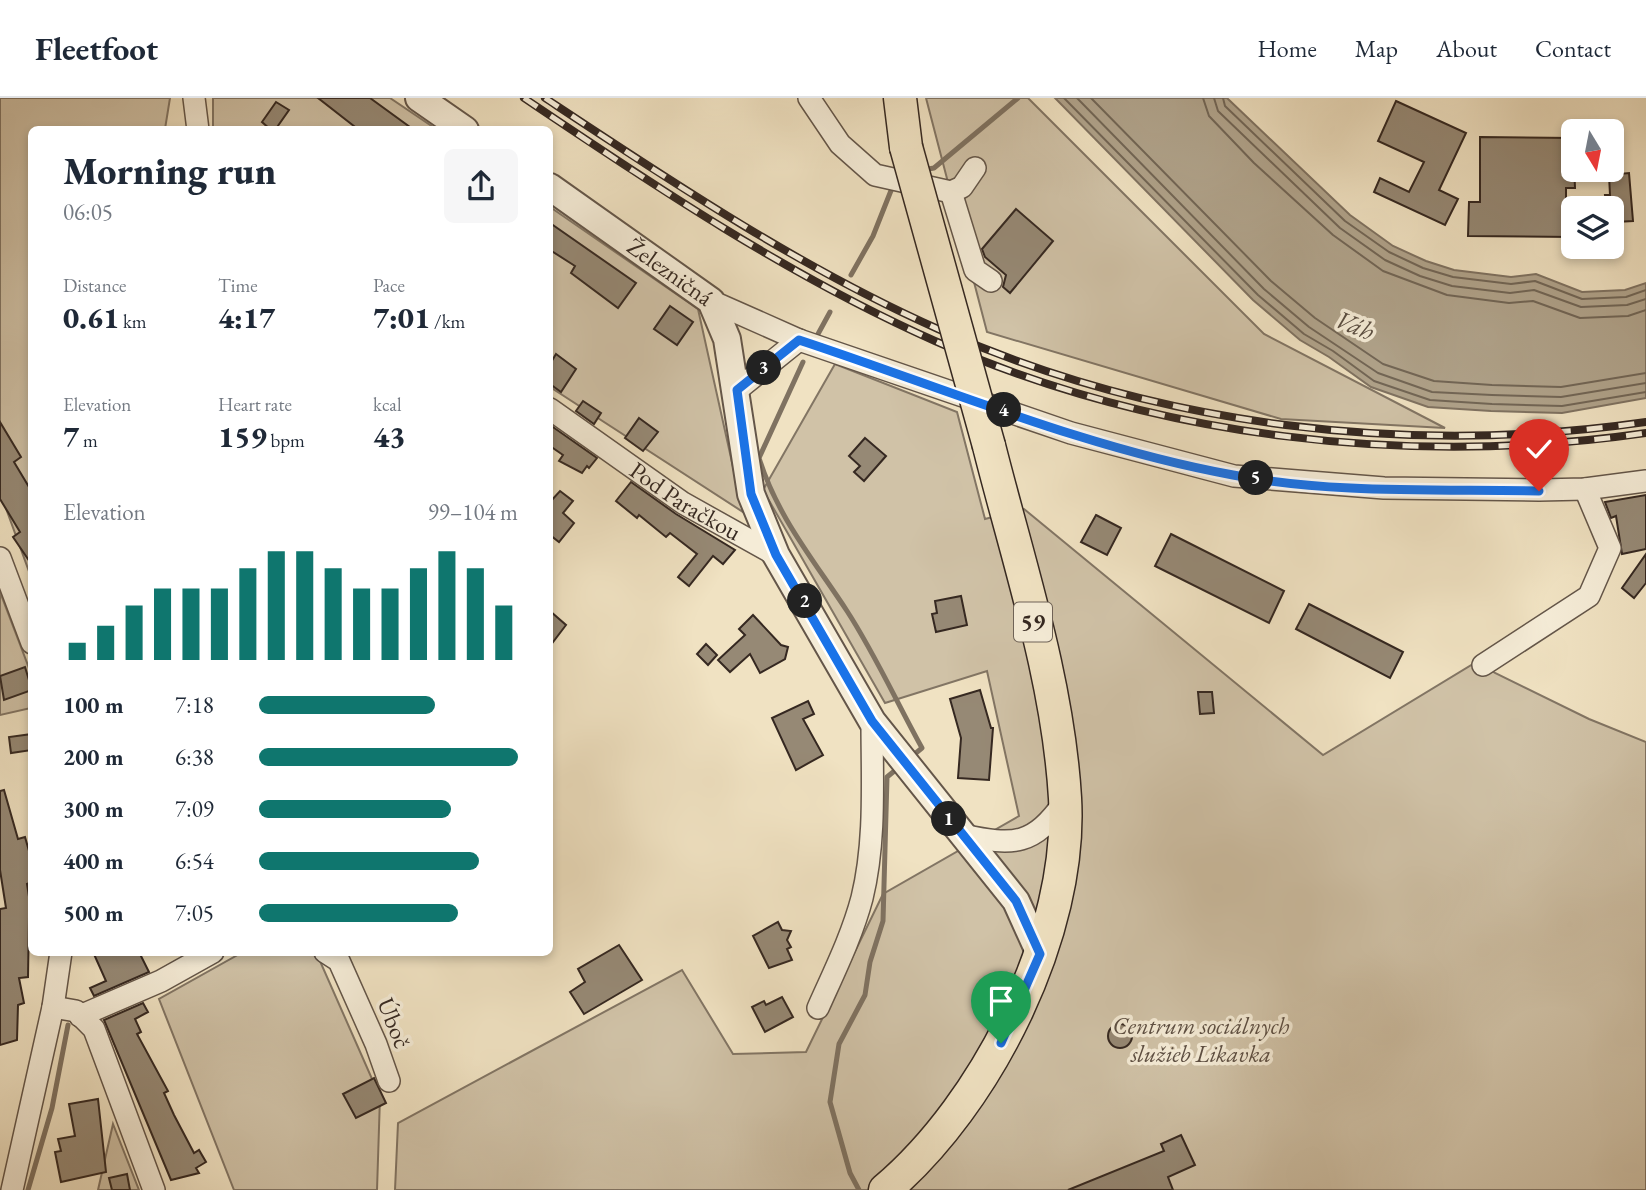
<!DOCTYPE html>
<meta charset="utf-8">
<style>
:root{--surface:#fff;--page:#f6f6f7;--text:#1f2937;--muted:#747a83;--line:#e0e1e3;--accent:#0f766e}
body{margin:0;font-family:"EB Garamond",serif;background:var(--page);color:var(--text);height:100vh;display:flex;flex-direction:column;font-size:26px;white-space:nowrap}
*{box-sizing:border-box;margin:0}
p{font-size:23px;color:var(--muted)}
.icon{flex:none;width:38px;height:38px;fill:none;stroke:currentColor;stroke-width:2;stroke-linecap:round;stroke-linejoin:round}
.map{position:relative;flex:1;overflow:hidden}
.sheet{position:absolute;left:28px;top:28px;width:525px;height:830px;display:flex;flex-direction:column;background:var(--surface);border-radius:10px;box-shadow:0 4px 10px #0003}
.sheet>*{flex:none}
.needle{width:46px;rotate:170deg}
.buttons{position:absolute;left:1561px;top:21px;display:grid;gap:14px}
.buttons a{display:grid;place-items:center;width:63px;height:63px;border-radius:10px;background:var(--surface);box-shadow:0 4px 10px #0003;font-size:35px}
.pin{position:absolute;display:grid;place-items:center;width:60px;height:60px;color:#fff;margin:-72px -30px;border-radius:50% 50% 50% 0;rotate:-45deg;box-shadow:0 0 7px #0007}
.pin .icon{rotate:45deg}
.km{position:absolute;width:35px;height:35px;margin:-18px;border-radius:50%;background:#222;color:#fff;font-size:19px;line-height:35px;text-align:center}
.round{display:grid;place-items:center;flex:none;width:74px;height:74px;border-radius:10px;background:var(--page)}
.headline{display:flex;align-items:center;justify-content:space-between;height:119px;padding:0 35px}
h1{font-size:38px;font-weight:800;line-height:52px}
.metrics{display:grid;grid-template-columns:repeat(3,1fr);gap:10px;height:119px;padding:7px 35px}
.metrics div{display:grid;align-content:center}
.metrics b{font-size:30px;font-weight:800}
.metrics small{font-size:19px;font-weight:400}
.metrics p{font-size:19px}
.chart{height:196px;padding:14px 35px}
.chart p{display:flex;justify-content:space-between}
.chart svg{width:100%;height:126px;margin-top:7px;stroke:var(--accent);stroke-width:6}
ul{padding:0 35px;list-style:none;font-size:23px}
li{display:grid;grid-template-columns:112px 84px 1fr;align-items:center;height:52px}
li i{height:18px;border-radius:9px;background:var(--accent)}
header{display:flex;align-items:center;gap:42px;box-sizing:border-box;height:98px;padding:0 35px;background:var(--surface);border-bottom:2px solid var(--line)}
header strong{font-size:33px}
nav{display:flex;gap:38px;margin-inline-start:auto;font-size:24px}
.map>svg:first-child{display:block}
.green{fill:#d0c2a7;stroke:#827564;stroke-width:2}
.water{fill:#b0a38b;stroke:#7f7261;stroke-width:2}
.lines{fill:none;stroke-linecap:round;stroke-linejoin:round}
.shore{stroke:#726656;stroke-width:2}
.stream{stroke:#7f7261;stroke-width:5}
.building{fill:#968975;stroke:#352821;stroke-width:2}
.minor-casing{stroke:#645649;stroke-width:24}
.tertiary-casing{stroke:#645649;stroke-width:30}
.primary-casing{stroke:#352821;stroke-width:35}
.minor{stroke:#f5ecd7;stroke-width:21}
.tertiary{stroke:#f5ecd7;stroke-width:26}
.primary{stroke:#f0e2c2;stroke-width:32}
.rail-casing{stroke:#352821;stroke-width:8}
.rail{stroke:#f5ecd7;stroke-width:5;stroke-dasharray:16;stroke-linecap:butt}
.primary-bridge-casing{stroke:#352821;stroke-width:35;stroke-linecap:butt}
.primary-bridge{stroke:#f0e2c2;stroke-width:32}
.route-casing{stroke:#fff;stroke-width:14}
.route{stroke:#1a73e8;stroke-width:9}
.labels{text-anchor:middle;stroke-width:7;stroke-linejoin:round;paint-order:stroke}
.shield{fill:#f5ecd7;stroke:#6f6358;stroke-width:2}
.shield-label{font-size:23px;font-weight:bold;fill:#352821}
.street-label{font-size:24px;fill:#352821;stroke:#f5ecd7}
.park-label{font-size:24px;font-style:italic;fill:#5c4e42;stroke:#f5ecd7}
.water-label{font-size:26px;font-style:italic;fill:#5a4d41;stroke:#f5ecd7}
</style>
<header>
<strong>Fleetfoot</strong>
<nav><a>Home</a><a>Map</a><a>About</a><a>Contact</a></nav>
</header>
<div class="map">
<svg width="1646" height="1092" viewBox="0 0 1646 1092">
<rect width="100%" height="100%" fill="#f0e2c2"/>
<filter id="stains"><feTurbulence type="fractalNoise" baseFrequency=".00286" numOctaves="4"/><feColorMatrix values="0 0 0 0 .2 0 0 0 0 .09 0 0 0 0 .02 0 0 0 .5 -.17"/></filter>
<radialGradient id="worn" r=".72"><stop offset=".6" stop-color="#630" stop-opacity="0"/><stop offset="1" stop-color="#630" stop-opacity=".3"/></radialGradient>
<g class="green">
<path d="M0,0H170L165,31L32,32L31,479L0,394Z"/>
<path d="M213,0H390L436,31H213Z"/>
<path d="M926,0H1028L1264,236L1445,330L1281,321L987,234Z"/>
<path d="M550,109L698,211L743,414L550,289Z"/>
<path d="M835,266L957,314L985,421L1024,411L1323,657L1478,563L1495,575L1589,621L1646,644V1092H395L398,1025L682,872L733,956L806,954L883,796L1019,718L987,573L885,605L763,392Z"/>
<path d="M0,494L32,578L31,610L0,617Z"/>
<path d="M243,854H316L380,999L377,1092H234L159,901Z"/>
<path d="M113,1026L139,1092H98Z"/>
</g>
<path class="water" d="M1055,0H1227L1350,117L1393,148L1426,163L1454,172L1511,179L1536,176L1582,194L1625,192L1646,185V300L1562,315L1491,313L1428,309L1371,289L1329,259L1300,242L1253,202Z"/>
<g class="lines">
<g class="shore">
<path d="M1064,0L1258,197L1304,236L1333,253L1374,283L1430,302L1492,306L1562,308L1646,294"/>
<path d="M1077,0L1264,191L1309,229L1378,275L1432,294L1492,297L1561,299L1646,285"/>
<path d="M1091,0L1271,183L1315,220L1383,266L1434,283L1492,287L1561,289L1646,275"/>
<path d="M1203,0L1209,18L1254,65L1333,137L1383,173L1447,197L1509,205L1533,203L1580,220L1628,218L1646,212"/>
<path d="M1214,0L1218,13L1340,130L1385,162L1420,178L1452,188L1510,195L1534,192L1581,209L1627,207L1646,201"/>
<path d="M1223,0L1225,8L1345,123L1389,154L1423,170L1453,179L1511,186L1535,183L1582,201L1626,199L1646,192"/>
</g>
<g class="stream">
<path d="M923,72L934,70L1018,0"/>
<path d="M851,177L873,138L894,85"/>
<path d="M818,236L830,214"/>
<path d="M803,264L759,360C778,420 813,461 847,513C875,556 897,605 922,650L911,659"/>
<path d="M28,1092L52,1010L68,927"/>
<path d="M859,1092L850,1075L830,1004L839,946L865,897L870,864L883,823L887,679L898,670"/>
</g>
</g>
<g class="building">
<path d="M318,0H370L414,32H359Z"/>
<path d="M1396,3L1466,35L1439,92L1458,101L1445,127L1374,94L1380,80L1409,94L1424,64L1378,43Z"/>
<path d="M276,4L289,12L275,32H271L262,24Z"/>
<path d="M1480,39L1573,40L1575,90H1566V121H1573V139L1468,138L1469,104H1480Z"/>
<path d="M1629,75L1633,123L1616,124V115L1607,110L1605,97H1610L1609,77Z"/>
<path d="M1016,111L1053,143L1010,195L1003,189L1006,177L985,159L982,151Z"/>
<path d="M550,125L636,185L618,210L571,175L575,168L550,152Z"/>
<path d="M670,208L693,224L677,247L654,231Z"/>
<path d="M556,256L576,271L561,294L550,286V266Z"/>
<path d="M583,303L601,315L594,326L576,313Z"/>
<path d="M639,320L658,334L643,353L625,340Z"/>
<path d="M0,324L21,359L14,364L32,394V467L13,439L20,434L0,401Z"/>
<path d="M550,327L597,360L589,370L587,368L582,375L559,363L563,357L550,348Z"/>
<path d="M865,340L886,358L864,383L854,374L860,368L849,358Z"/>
<path d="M631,384L676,416L735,452L723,466L713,458L689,488L678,479L697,456L670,435L666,439L639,417L637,420L616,403Z"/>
<path d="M560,393L573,403L563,415L574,425L559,444L550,437V404Z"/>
<path d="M1646,397V451L1622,456L1616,418L1611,420L1605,404Z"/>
<path d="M1096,417L1121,430L1107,457L1081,444Z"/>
<path d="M1171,436L1284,493L1269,525L1155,468Z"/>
<path d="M1646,456V485L1634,500L1622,490Z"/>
<path d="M961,498L967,527L936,534L932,516L937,515L935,503Z"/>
<path d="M1309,506L1403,554L1390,580L1296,531Z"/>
<path d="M550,513L566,527L550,548Z"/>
<path d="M753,517L781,547L788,549L785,561L760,575L750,556L730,574L718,562L745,537L739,531Z"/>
<path d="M706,546L717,557L708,567L697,556Z"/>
<path d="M25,569L32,592L4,602L0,578Z"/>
<path d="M980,592L991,630H993L989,682L958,680L961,640L950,601Z"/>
<path d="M1198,594H1212L1214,615L1200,616Z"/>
<path d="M808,603L814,616L803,621L823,657L796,672L772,620Z"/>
<path d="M32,636V652L11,655L9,639Z"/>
<path d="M4,692L18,741L25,739L29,753L32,784L27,786L32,818L29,819L28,879L19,880L24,905L18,907L17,942L0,947V811L6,810L0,772V693Z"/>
<path d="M778,824L782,832L791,833L787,842L791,849L787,851L792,862L769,870L753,838Z"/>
<path d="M619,847L642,882L584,916L570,894L585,884L578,871Z"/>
<path d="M93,854H139L149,874L94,898L90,890L106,883Z"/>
<path d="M782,899L793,919L765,934L752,909L764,903L766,907Z"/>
<path d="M143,905L148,914L135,921L141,934L137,936L168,993L164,995L174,1017L194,1055L199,1052L206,1064L196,1070L199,1075L171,1082L104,922Z"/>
<circle cx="1120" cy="938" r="12"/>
<path d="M374,980L386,1005L356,1020L343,996Z"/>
<path d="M98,1001L106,1074L61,1084L55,1054L61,1053L58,1041L75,1038L69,1006Z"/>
<path d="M1181,1037L1195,1067L1168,1079L1173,1092H1068L1164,1053L1161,1046Z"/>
<path d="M127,1076L130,1092H112L109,1080Z"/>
</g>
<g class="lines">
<g class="minor-casing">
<g id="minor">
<path d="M194,0L198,32"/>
<path d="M809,0L840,46L875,77L951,94L962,89L975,70"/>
<path d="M951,94L975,172L991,183"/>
<path d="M711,203L799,242L1071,335L1234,378L1384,390L1539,392L1585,391L1646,383"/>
<path d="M737,292L799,242"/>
<path id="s1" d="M550,311L683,405L776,457"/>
<path d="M0,460L32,545"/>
<path d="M1483,567L1589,498L1610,450L1585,391"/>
<path d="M962,737C1015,748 1033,748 1065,703"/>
<path d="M325,854L339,863L376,946L389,983"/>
<path d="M53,909L76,913L94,931L154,1092"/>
<path d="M818,910C834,874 852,838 862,800C876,743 872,682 872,623"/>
<path d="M80,918L161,883L213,854"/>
<path d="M12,1092L53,909L61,854"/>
</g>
</g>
<g class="tertiary-casing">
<g id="tertiary">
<path d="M419,0L465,32"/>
<path id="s2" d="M550,89L711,203L727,241L751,396L776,457L872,623L1016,803L1040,856"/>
</g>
</g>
<g class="primary-casing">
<g id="primary">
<path d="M900,0L906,49"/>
<path d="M885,1092C987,1006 1073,835 1065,700C1058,581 1018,463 989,348"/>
</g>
</g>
<use href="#minor" class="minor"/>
<use href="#tertiary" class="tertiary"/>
<use href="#primary" class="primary"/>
<g class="rail-casing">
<g id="rail">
<path d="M524,0C656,89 789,178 935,243C1155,340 1409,369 1646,335"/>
<path d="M545,0C672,84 799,169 938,231C1157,329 1410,358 1646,324"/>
</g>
</g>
<use href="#rail" class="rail"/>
<g class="primary-bridge-casing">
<path id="primary-bridge" d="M906,49L989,348"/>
</g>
<use href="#primary-bridge" class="primary-bridge"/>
</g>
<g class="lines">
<g class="route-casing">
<path id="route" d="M1001,945L1040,856L1016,803L872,623L776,457L751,396L737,292L799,242C942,289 1084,350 1233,377C1332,396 1438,391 1539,393"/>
</g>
<use href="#route" class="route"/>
</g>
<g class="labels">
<rect class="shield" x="1014" y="504.5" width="38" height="39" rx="5"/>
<g class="shield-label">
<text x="1033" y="532">59</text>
</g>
<g class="street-label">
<text dy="8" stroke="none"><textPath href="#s2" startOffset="147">Železničná</textPath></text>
<text dy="8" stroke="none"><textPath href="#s1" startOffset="164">Pod Paračkou</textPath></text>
<text transform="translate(394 925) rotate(68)" y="8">Úboč</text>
</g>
<g class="park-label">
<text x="1201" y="936">Centrum sociálnych<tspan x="1201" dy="28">služieb Likavka</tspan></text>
</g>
<g class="water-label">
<text transform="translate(1355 227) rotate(22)" y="9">Váh</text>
</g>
</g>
<rect width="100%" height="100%" filter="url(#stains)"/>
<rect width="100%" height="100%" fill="url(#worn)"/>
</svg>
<div class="buttons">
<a><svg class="needle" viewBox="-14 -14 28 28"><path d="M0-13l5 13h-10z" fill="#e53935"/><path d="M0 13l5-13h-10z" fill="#747a83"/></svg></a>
<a><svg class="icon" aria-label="layers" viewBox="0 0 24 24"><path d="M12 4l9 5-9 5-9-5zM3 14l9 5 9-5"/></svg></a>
</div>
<div class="pin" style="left:1001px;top:945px;background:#1e9e55"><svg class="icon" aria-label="arrive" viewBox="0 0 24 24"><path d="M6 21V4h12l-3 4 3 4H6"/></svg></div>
<div class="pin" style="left:1539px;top:393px;background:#d93025"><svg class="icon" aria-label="check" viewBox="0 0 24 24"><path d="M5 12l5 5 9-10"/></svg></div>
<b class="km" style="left:949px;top:721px">1</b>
<b class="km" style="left:805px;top:503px">2</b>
<b class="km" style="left:764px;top:270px">3</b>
<b class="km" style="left:1004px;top:312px">4</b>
<b class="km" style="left:1256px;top:380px">5</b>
<section class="sheet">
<div class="headline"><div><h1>Morning run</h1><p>06:05</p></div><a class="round"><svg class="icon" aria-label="share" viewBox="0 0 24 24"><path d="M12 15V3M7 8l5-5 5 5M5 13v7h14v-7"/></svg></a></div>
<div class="metrics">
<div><p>Distance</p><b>0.61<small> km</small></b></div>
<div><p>Time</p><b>4:17</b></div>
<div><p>Pace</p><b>7:01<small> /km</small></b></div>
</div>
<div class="metrics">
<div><p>Elevation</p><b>7<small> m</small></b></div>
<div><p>Heart rate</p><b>159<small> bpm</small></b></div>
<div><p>kcal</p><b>43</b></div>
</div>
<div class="chart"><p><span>Elevation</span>99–104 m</p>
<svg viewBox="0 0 160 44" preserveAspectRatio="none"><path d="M5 44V38M15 44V32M25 44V25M35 44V19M45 44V19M55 44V19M65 44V12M75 44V6M85 44V6M95 44V12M105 44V19M115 44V19M125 44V12M135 44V6M145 44V12M155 44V25"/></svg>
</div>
<ul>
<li><b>100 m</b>7:18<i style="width:68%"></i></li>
<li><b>200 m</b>6:38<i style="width:100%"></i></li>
<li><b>300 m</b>7:09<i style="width:74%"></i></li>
<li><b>400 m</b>6:54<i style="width:85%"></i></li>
<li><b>500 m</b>7:05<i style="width:77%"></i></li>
</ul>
</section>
</div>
